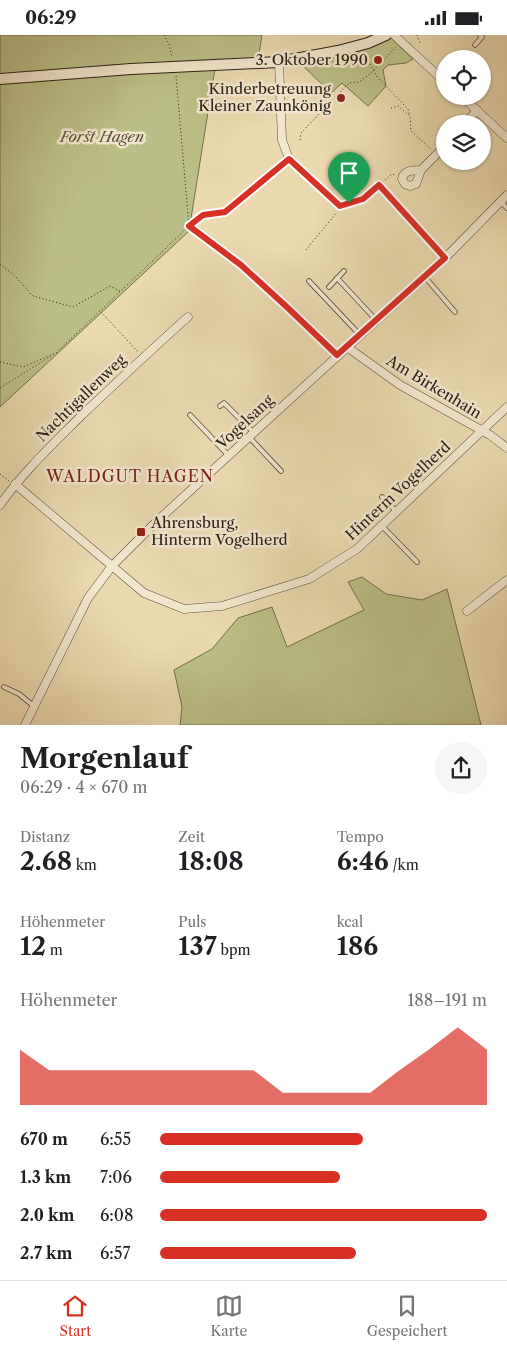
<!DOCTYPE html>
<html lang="de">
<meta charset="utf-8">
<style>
:root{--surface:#fff;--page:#f6f6f6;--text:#202124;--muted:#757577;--line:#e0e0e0;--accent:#d93025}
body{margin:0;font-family:"Libre Caslon Text",serif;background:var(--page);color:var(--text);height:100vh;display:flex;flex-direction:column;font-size:19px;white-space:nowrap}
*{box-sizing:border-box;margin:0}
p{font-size:16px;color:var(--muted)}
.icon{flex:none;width:28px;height:28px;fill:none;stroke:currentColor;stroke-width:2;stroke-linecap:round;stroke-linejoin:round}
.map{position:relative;height:690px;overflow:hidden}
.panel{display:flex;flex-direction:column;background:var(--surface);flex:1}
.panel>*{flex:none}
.buttons{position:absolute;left:436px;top:15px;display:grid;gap:10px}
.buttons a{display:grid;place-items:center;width:55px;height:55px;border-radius:50%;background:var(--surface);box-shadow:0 1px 4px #0004;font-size:25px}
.pin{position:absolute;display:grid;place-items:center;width:42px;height:42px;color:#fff;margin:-51px -21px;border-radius:50% 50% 50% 0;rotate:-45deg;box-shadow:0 0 5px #0007}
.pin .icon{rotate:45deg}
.round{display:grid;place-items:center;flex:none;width:52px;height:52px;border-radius:26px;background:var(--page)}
.summary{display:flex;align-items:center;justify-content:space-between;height:85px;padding:0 20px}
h1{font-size:28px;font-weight:700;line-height:38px}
.figures{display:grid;grid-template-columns:repeat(3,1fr);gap:8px;height:85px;padding:5px 20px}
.figures div{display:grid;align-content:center}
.figures b{font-size:25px;font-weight:700}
.figures small{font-size:14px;font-weight:400}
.figures p{font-size:14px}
.chart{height:140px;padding:10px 20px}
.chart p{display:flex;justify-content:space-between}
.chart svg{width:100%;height:90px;margin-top:5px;fill:var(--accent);opacity:.7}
ul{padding:0 20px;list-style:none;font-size:16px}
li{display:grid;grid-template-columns:80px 60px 1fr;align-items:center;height:38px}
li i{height:12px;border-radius:6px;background:var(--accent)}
.status{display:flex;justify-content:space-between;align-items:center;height:35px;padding:0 25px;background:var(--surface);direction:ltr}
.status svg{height:14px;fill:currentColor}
.menu{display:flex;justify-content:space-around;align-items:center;height:70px;border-top:1px solid var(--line);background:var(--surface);font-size:14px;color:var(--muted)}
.menu a{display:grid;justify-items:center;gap:2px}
.menu .selected{color:var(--accent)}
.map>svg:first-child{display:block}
.green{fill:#bcbe88;stroke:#746f50}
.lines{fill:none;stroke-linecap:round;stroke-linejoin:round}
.lane-casing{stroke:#5c4e3e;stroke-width:5.5}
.street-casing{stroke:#5c4e3e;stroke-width:9}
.secondary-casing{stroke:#2d2018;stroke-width:12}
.path{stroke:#2d2018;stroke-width:1;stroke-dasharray:1 2.5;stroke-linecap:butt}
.lane{stroke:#f2e6cc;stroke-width:4}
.street{stroke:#f2e6cc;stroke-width:8}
.secondary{stroke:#f2e6cc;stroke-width:10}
.route-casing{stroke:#fff;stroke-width:10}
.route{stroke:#d93025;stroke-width:6}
.poi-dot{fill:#8f2418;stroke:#f2e6cc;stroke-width:2}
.labels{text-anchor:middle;stroke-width:5;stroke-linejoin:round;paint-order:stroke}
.poi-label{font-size:15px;fill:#2d2018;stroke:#f2e6cc;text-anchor:end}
.park-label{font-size:15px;font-style:italic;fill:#584f3a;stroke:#f2e6cc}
.street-label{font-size:15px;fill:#2d2018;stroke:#f2e6cc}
.neighbourhood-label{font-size:16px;letter-spacing:1px;fill:#7a1f14;stroke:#f2e6cc}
</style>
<div class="status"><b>06:29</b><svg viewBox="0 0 49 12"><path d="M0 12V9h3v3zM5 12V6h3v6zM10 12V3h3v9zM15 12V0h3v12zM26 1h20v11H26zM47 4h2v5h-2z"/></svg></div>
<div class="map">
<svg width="507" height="690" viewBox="0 0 507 690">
<rect width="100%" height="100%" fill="#ebd9b0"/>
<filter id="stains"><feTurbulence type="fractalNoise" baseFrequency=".004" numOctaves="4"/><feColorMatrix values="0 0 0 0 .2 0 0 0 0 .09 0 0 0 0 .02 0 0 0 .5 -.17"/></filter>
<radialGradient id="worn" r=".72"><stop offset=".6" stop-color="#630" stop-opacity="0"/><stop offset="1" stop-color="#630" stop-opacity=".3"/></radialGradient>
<g class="green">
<path d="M0,0H262L258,25L216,27L189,196L0,372Z"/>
<path d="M390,2L413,24L406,28L388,30L383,35L386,51L368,71L342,48L331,58L298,26Z"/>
<path d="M362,542L386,559L422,565L447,554L481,690H180L182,672L174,635L212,614L238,583L272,572L287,612L364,575L348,547Z"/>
</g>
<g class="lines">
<g class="lane-casing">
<g id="lane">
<path d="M475,10L482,2L480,0"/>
<path d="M501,167L507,173"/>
<path d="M425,242L455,277"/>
<path d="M337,243L376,285"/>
<path d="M309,246L360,300"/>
<path d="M329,252L344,236"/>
<path d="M220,371L224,368L254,398"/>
<path d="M190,380L229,421"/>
<path d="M249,402L281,436"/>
<path d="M382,462L397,477"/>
<path d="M382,491L417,527"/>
<path d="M4,652L19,659L35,672"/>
</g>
</g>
<g class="street-casing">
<g id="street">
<path d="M394,0L445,47"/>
<path d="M279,27L282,105L289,124L340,171"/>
<path d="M461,61L507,103"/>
<path d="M465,89L477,75"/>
<path d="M421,135C413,136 404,134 402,144L405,149L410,151L416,149L421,135L445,111"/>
<path d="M347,312L400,350L490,400L507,413"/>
<path d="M15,449L144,558L184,574L222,571L309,544L357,514L507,372"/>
<path d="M0,470C23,437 53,409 82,380C117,347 152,314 188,282"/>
<path d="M467,576L507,545"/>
<path d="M25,690L88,563L112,531L157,486L445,223L507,160"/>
</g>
</g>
<g class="secondary-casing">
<path id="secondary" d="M0,44L131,34L279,27L338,16L368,8L386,0"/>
</g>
<g class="path">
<path d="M164,0L169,9L172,23"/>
<path d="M417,0L420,8"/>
<path d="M363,17L378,43L408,74L410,81"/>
<path d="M176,41L189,191L241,230L289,274L332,316"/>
<path d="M335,62L349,48L359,47L370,39L396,12"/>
<path d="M391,73L398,71L410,81L411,96L431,114"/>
<path d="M300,105L301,98L320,78"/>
<path d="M379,151L441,218"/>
<path d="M347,168L363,164L392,139L395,140"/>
<path d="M306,215L337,177"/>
<path d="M0,229L16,242L33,261L73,272L110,251L120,256"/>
<path d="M101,277L139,318"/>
<path d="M0,327L23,332L56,318L189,191L203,180L225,177L257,148L283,129"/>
<path d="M0,353L51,321"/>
<path d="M0,439L9,446"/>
</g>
<use href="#lane" class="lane"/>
<use href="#street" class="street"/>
<use href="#secondary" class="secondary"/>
</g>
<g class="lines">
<g class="route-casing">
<path id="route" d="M289,124L340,171L363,164L379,150L445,223L337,320L289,274L241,230L189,191L203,180L225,177Z"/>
</g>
<use href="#route" class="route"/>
</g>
<g class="poi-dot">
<circle cx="378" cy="25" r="5"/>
<circle cx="341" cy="63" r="5"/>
<rect x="136" y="492" width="10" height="10" rx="2.5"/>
</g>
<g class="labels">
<g class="poi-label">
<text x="368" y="30">3. Oktober 1990</text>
<text x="331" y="59">Kinderbetreuung<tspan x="331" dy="17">Kleiner Zaunkönig</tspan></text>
<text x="151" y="493" text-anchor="start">Ahrensburg,<tspan x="151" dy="17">Hinterm Vogelherd</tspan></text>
</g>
<g class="park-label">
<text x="102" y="107">Forst Hagen</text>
</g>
<g class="street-label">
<text transform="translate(434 352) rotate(31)" y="5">Am Birkenhain</text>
<text transform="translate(81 363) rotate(-44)" y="5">Nachtigallenweg</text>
<text transform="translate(245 387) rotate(-43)" y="5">Vogelsang</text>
<text transform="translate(398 456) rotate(-43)" y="5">Hinterm Vogelherd</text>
</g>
<g class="neighbourhood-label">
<text x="130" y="447">WALDGUT HAGEN</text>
</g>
</g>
<rect width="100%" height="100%" filter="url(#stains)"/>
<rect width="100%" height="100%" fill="url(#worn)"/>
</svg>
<div class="buttons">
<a><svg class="icon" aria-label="locate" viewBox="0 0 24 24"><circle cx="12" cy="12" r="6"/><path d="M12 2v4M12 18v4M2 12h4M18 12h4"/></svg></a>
<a><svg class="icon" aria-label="layers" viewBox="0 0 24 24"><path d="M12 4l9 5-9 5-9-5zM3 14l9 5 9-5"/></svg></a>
</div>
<div class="pin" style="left:349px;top:168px;background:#1e9e55"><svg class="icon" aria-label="arrive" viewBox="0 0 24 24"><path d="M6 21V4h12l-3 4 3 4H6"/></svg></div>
</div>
<section class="panel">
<div class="summary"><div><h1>Morgenlauf</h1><p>06:29 · 4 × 670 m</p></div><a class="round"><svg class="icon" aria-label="share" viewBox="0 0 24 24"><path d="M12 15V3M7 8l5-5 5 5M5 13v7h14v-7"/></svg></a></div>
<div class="figures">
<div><p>Distanz</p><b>2.68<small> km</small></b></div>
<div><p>Zeit</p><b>18:08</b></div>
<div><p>Tempo</p><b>6:46<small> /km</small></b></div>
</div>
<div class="figures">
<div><p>Höhenmeter</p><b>12<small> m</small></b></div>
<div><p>Puls</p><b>137<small> bpm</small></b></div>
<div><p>kcal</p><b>186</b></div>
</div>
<div class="chart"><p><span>Höhenmeter</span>188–191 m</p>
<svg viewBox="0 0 160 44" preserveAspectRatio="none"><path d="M0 44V17L10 27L20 27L30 27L40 27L50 27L60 27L70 27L80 27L90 38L100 38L110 38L120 38L130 27L140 17L150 6L160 17V44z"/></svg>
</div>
<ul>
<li><b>670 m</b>6:55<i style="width:62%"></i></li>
<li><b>1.3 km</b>7:06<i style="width:55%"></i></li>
<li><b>2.0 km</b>6:08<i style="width:100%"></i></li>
<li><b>2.7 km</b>6:57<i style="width:60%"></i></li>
</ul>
</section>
<nav class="menu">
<a class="selected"><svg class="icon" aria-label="home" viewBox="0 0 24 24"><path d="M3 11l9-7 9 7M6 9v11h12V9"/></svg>Start</a>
<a><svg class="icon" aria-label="map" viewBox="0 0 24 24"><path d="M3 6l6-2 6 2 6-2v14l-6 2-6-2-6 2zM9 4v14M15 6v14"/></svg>Karte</a>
<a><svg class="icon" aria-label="saved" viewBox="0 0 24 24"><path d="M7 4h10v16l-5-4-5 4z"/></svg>Gespeichert</a>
</nav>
